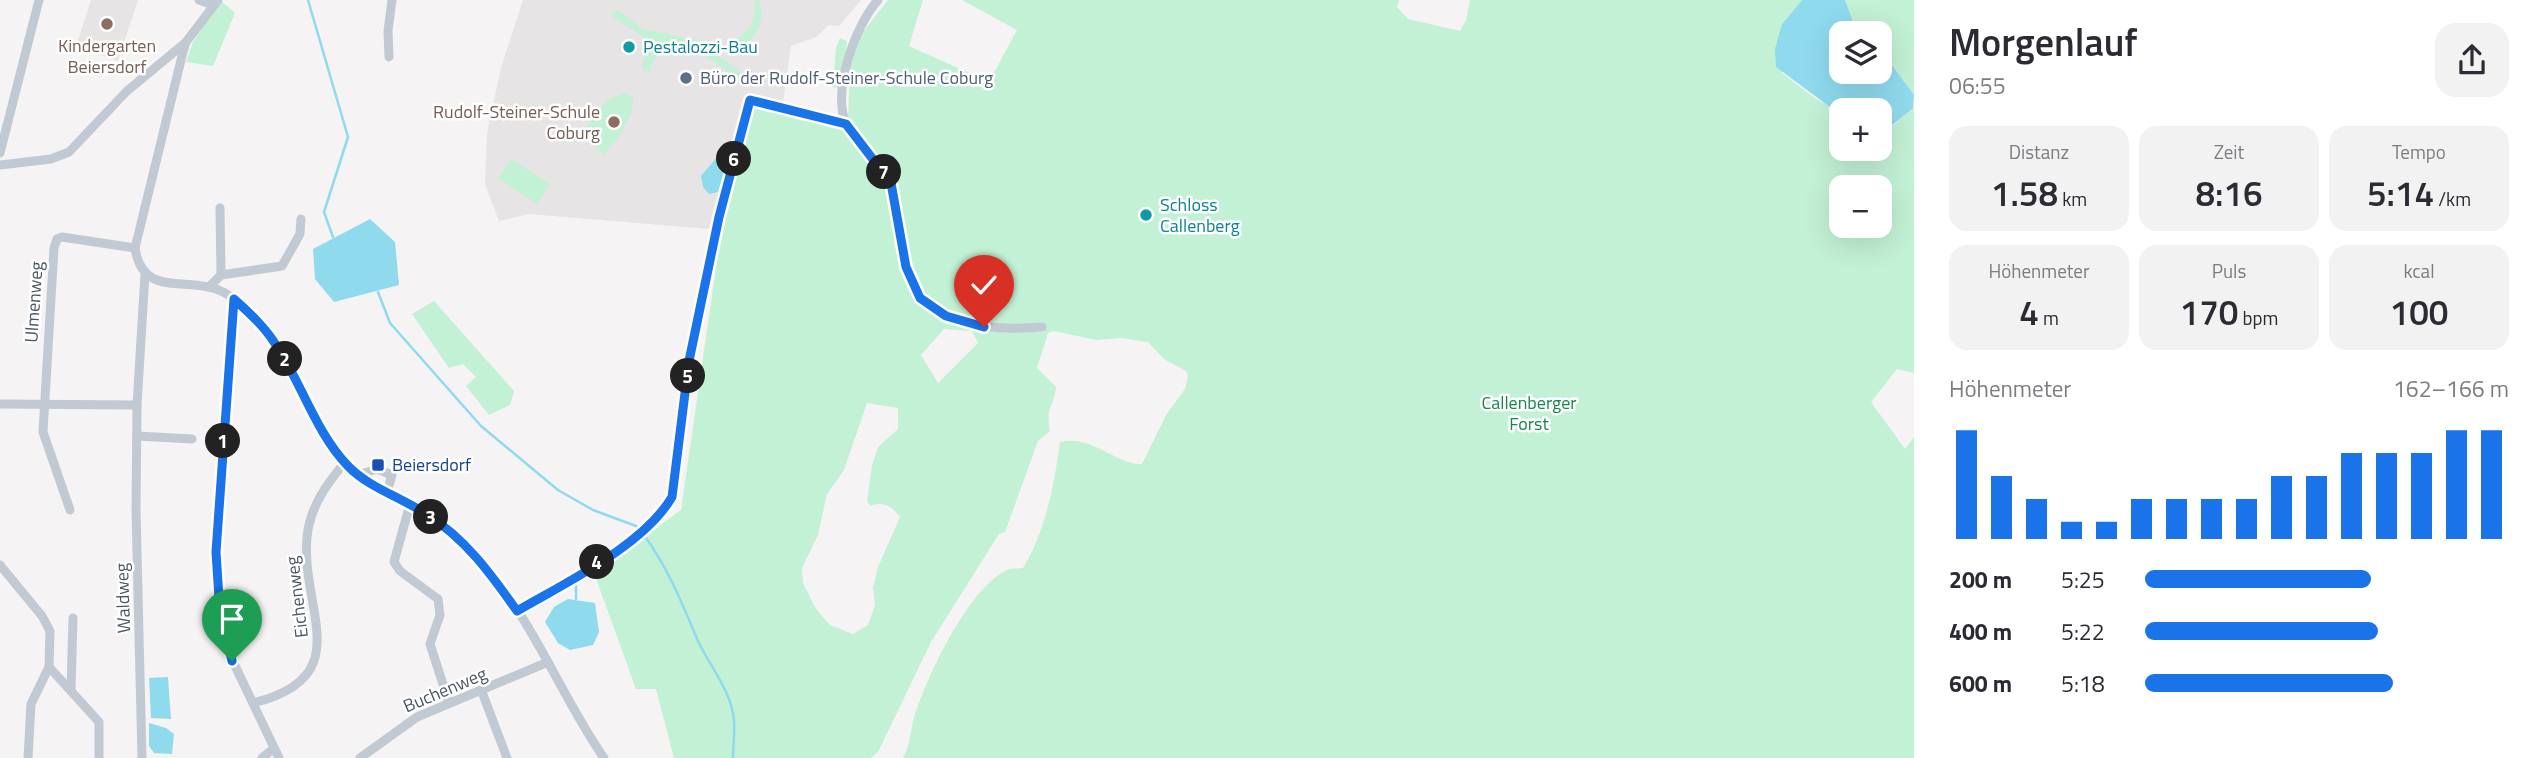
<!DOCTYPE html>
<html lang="de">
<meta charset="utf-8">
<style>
:root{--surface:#fff;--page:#f2f2f3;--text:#2b2b33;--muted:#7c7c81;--accent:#1a73e8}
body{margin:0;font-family:"Titillium Web",sans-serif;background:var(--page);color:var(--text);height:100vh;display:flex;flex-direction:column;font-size:26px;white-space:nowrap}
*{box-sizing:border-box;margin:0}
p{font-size:23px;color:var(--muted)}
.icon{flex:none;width:38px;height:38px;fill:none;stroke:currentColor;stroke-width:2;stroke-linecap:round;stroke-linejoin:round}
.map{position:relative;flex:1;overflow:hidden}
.drawer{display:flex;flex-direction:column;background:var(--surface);width:630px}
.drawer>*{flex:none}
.tools{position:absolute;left:1829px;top:21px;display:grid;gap:14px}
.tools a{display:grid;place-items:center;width:63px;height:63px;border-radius:14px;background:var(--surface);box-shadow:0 7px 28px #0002;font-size:35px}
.pin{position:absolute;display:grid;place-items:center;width:60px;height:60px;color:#fff;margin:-72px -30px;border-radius:50% 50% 50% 0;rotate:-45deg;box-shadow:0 0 7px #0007}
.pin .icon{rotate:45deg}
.km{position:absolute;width:35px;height:35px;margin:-18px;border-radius:50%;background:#222;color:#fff;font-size:19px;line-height:35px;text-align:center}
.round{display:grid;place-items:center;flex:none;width:74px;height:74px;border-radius:21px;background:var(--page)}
.summary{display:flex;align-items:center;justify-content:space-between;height:119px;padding:0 35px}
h1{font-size:38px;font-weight:600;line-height:52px}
.stats{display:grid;grid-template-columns:repeat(3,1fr);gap:10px;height:119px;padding:7px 35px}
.stats div{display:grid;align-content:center;border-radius:18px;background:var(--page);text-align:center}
.stats b{font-size:35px;font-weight:600}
.stats small{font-size:19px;font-weight:400}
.stats p{font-size:19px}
.chart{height:196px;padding:14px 35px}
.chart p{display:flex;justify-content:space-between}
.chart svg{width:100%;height:126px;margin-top:7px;stroke:var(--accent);stroke-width:6}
ul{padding:0 35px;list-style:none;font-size:23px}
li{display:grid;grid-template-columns:112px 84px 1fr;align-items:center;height:52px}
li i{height:18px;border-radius:9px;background:var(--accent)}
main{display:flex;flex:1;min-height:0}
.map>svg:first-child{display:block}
.education{fill:#e6e4e5}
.green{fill:#c3f1d5;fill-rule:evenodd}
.water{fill:#90daee}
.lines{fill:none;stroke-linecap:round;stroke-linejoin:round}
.stream{stroke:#90daee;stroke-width:2.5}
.street{stroke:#c1cad2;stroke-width:9}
.route-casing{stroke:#fff;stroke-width:14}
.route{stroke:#1a73e8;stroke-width:9}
.education-dot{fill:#8d6e63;stroke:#fff;stroke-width:2.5}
.culture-dot{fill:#0f9aa8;stroke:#fff;stroke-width:2.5}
.service-dot{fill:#5c6f8a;stroke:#fff;stroke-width:2.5}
.transit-dot{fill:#1a4fb4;stroke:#fff;stroke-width:2.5}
.labels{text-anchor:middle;stroke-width:5;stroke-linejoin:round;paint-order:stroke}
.education-label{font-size:18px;fill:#785e54;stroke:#fff}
.culture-label{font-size:18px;fill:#0d838f;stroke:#fff;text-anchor:start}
.service-label{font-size:18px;fill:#4e5e75;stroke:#fff;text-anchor:start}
.street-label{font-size:18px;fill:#4a5661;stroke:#fff}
.park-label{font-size:18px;fill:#17864f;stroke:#fff}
.transit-label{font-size:18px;fill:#164399;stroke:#fff;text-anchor:start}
</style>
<main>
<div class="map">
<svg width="1914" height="758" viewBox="0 0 1914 758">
<rect width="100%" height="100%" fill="#f5f3f3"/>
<g class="education">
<path d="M91,0H138L118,61L76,47Z"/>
<path d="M523,0H861L839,26L829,25L816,37L791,46L783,102L746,95L717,213L709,229L529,214L499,221L485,184L487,133L501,68Z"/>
</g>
<g class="green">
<path d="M220,0L235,13L213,66L186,62L193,42Z"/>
<path d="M754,0H759C766,21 756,45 732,48L730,42C750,33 757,21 754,0Z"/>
<path d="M888,0H923L909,46L989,82L1017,30L962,0H1399L1397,7L1408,19L1460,31L1466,20L1470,0H1802L1782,24V73L1816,99L1841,112V149H1880V129L1894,125L1914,106V373L1897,369L1871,402L1905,449L1914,437V758H903C910,745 910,735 913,722C924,681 968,588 1007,570C1011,568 1019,569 1023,568C1046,530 1054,486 1060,442C1093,434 1117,466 1142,464L1166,415L1185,389L1188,377L1186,371L1164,359L1148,342L1121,338L1096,340L1054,331L1048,333L1037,368L1056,387C1054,408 1045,406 1050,431L1038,441L1005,532L999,534L931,642L878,752L871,758H674L656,689H636L594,573L681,510L717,261L749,109L758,106L827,120L848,118L850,68L860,36ZM1841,187H1880V226H1841ZM944,329L972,331L978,343L938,383L921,355ZM867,403L898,408V429L878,447L872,465L867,501L870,506C883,501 892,506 900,517L878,567L873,588L875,605L868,625L853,634L830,625L816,609L803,583L802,568L818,535L827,494L844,470Z"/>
<path d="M1845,0H1914V95L1880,49V33H1857L1854,30Z"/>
<path d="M617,9L642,29L700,41L740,72L742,80L732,86L725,78L726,70L693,48L689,51L675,44L667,57L660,52L650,66L651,71H644L642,62L653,44L611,15Z"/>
<path d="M840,38L847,41L841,89L833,87L836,48Z"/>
<path d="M625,93L633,98C635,115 616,143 604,154L582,136L583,131L609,98Z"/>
<path d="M511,159L550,184L537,204L498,178Z"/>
<path d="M434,301L514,391L510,405L489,415L466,386L476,377L463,364L449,368L412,314Z"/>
</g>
<g class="water">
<path d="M1802,0H1845L1857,33H1841V72H1880V49L1914,95L1913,108L1890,127L1880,129V110H1834L1776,67L1775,49L1782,24Z"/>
<path d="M718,156L726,166L718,192L709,194L703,187L701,176Z"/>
<path d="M370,219L395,242L399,285L334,302L315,279L313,249Z"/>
<path d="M568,599L595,603L599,632L593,645L570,650L558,643L545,622L554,607Z"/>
<path d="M168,677L171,719L151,718L149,678Z"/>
<path d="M149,723L166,728L174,734L172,754L154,753L149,746Z"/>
</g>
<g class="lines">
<g class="stream">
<path d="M308,0L348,137L324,212L333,237"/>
<path d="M378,292L390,323L481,426L558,490L593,510L636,526L640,530"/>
<path d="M644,535C668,568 682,603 698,641C710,667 731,690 734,720C735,732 733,746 733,758"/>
<path d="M603,566L643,537"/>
<path d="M576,599V582"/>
</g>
<g class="street">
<path d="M199,0L213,5"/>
<path d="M218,0L186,42L183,52L135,248C142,296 183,278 216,289C232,294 245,309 257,321C296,362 310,422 347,465C366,487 398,497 423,512C442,523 457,538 472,553C530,610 558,692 604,758"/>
<path d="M878,0C855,26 832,90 846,124C855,147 881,160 891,183C902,209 900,239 906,267C918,328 993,331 1042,327"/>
<path d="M389,57L388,31L392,0"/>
<path d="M0,153L39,0"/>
<path d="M0,165L51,159L69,152L127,91L185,43"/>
<path d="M220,208L221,275"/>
<path d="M209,287L221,275L282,266L300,234L301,219"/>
<path d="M234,299L217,524L219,598L227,649L279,758"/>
<path d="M0,404L137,405"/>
<path d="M137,436L192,439"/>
<path d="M358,475L377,469L392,475L387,492"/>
<path d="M410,504L394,562L400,571L438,599L440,615L430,644L449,703"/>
<path d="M70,510L43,432L54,248L57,239L62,237L135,248"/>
<path d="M0,565L42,616L50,631L49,667L31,704L28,758"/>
<path d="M517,611C565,583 643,546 672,497L689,361L719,217L749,100L846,124"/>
<path d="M49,667L99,722V758"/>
<path d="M71,689L73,618"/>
<path d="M482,692L507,758"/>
<path d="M253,703C359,677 300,609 307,537C310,507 326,485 345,462"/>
<path d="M142,758L136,510L137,405L145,274"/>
<path d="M262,758L273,749"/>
<path d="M360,758L417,717L548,662"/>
</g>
</g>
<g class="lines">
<g class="route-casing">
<path id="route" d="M232,661L219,598L216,552L234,299C248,312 263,325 274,342C301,381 315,432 348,466C369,488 401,497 426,514C465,538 491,574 517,611C565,583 643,546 672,497L689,361L719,217L750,100L846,124L891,183L906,267L920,298L946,316L984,327"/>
</g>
<use href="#route" class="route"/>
</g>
<g class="education-dot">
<circle cx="107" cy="24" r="7"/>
<circle cx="614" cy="122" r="7"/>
</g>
<g class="culture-dot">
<circle cx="629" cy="47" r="7"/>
<circle cx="1146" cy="215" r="7"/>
</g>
<circle class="service-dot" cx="686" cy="78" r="7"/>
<rect class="transit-dot" x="371" y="458" width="14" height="14" rx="3.5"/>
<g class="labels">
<g class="education-label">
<text x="107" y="52">Kindergarten<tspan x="107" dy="21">Beiersdorf</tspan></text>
<text x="600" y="118" text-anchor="end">Rudolf-Steiner-Schule<tspan x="600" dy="21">Coburg</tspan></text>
</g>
<g class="culture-label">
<text x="643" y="53">Pestalozzi-Bau</text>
<text x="1160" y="211">Schloss<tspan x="1160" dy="21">Callenberg</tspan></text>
</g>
<g class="service-label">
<text x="700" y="84">Büro der Rudolf-Steiner-Schule Coburg</text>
</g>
<g class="street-label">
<text transform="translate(34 302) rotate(-86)" y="6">Ulmenweg</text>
<text transform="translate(297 597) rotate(-97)" y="6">Eichenweg</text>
<text transform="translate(123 598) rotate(-92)" y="6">Waldweg</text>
<text transform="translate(445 690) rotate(-23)" y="6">Buchenweg</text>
</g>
<g class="park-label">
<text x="1529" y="409">Callenberger<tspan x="1529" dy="21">Forst</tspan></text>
</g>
<g class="transit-label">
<text x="392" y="471">Beiersdorf</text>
</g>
</g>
</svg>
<div class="tools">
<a><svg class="icon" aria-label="layers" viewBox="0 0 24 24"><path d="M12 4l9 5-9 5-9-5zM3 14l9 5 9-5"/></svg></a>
<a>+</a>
<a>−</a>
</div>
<div class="pin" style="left:232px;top:661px;background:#1e9e55"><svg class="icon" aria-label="arrive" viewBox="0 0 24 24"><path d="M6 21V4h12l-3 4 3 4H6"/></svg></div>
<div class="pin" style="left:984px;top:327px;background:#d93025"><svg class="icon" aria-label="check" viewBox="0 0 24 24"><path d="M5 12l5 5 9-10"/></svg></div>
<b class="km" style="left:223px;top:441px">1</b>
<b class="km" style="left:285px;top:359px">2</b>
<b class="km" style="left:431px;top:517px">3</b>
<b class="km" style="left:597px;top:562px">4</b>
<b class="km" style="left:688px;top:376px">5</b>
<b class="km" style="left:734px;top:159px">6</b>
<b class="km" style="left:884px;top:172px">7</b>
</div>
<section class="drawer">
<div class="summary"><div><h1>Morgenlauf</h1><p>06:55</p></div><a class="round"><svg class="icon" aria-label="share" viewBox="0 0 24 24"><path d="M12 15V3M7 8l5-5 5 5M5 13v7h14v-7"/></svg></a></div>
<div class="stats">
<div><p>Distanz</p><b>1.58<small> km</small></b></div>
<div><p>Zeit</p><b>8:16</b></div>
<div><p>Tempo</p><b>5:14<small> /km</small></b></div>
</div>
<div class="stats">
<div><p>Höhenmeter</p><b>4<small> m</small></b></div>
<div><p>Puls</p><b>170<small> bpm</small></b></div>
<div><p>kcal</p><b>100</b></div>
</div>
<div class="chart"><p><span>Höhenmeter</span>162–166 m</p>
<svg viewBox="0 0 160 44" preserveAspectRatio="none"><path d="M5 44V6M15 44V22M25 44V30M35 44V38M45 44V38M55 44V30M65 44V30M75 44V30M85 44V30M95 44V22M105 44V22M115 44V14M125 44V14M135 44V14M145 44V6M155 44V6"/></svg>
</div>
<ul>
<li><b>200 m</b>5:25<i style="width:62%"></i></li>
<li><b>400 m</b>5:22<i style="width:64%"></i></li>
<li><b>600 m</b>5:18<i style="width:68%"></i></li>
</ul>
</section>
</main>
